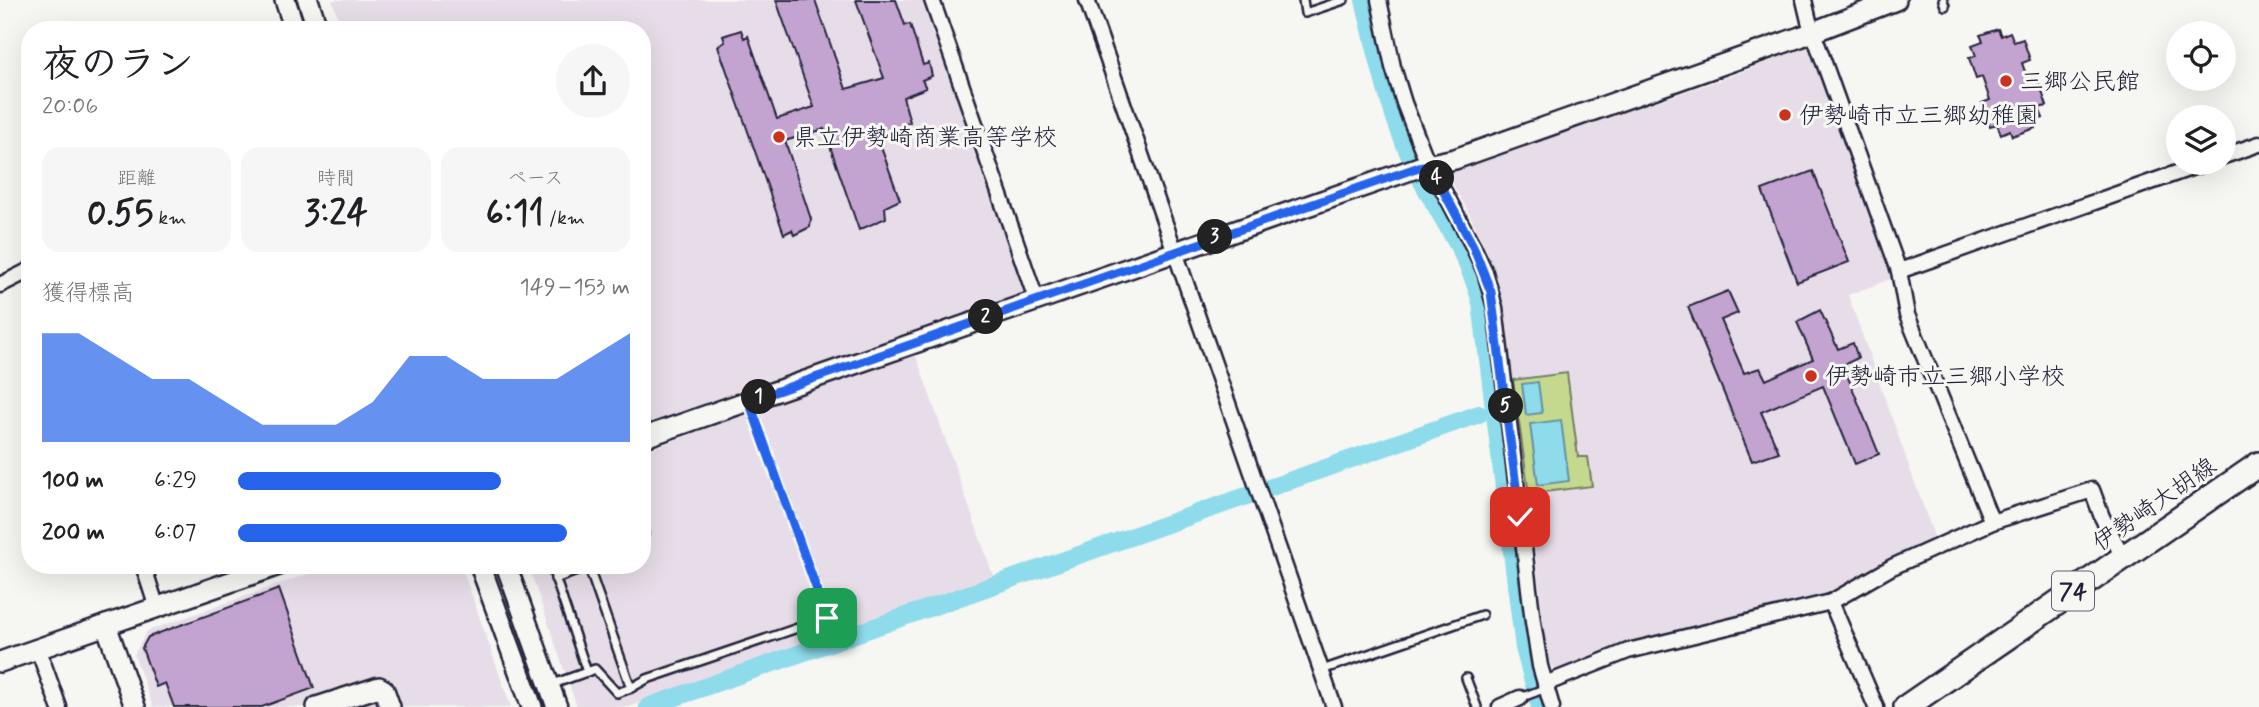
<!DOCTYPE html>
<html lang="ja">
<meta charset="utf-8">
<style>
:root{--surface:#fff;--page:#f6f6f6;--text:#202124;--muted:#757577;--accent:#2563eb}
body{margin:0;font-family:Mynerve,"Klee One",sans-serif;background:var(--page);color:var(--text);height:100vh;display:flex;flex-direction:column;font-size:26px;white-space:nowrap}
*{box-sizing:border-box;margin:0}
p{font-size:23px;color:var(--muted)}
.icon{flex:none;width:38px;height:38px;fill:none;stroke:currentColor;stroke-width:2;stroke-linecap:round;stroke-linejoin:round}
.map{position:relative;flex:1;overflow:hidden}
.side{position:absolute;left:21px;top:21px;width:630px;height:553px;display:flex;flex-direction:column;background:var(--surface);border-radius:28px;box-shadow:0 7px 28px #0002}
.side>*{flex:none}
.tools{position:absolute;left:2166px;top:21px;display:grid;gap:14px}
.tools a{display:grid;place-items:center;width:70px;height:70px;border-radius:50%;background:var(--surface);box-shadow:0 7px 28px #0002;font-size:35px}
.pin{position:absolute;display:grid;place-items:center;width:60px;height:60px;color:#fff;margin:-30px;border-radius:14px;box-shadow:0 4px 10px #0006}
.km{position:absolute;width:35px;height:35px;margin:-18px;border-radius:50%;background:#222;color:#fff;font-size:19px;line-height:35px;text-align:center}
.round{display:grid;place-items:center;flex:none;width:74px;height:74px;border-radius:37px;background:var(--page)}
.head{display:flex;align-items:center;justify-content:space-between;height:119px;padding:0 21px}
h1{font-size:38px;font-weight:700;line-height:52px}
.figures{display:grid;grid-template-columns:repeat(3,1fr);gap:10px;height:119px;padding:7px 21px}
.figures div{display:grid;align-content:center;border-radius:18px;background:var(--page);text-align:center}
.figures b{font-size:35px;font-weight:700}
.figures small{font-size:19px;font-weight:400}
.figures p{font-size:19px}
.chart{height:196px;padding:14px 21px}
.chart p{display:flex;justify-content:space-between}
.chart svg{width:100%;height:126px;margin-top:7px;fill:var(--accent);opacity:.7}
ul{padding:0 21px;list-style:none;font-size:23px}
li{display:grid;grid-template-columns:112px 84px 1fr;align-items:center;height:52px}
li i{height:18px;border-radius:9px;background:var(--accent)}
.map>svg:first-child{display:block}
.built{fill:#e7dde8}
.green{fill:#c4d98e;stroke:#737e64;stroke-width:2}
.water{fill:#8ddbeb;stroke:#6291a5;stroke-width:2}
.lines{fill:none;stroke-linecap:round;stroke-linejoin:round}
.canal{stroke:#8ddbeb;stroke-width:18}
.building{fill:#c3a4d0;stroke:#22223b;stroke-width:2}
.lane-casing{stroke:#22223b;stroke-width:12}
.street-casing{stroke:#22223b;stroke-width:19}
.secondary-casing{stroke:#22223b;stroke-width:24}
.primary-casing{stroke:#22223b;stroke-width:28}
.lane{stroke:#f6f6f2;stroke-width:7}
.street{stroke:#f6f6f2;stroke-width:14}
.secondary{stroke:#f6f6f2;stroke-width:19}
.primary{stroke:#f6f6f2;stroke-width:23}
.route-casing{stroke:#fff;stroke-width:14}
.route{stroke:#2563eb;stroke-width:9}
.poi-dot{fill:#c8321e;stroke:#f6f6f2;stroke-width:2.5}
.labels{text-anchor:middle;stroke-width:6;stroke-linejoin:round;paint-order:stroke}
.shield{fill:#f6f6f2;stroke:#626272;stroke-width:2}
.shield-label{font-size:23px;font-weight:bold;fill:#22223b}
.poi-label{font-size:24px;fill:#22223b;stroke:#f6f6f2;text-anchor:start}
.street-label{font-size:24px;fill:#22223b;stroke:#f6f6f2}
</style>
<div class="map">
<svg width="2259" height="707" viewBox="0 0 2259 707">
<rect width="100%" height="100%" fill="#f6f6f2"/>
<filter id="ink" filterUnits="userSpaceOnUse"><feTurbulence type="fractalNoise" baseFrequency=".0143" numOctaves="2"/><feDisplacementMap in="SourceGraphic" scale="14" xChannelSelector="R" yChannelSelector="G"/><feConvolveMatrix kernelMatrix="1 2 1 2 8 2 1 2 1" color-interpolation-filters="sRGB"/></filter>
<g filter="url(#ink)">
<g class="built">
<path d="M332,0H923L1027,293L642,428V30H342Z"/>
<path d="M1809,46L1893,278L1848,295L1936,542L1873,569L1845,586L1819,597L1633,645L1558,671L1550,665L1546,649L1529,494L1503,303L1485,248L1470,215L1449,177L1453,170L1723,79Z"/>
<path d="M915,353L994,578L628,707H577L528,565H642V452Z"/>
<path d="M333,565H461L511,707H153L134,655L147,631Z"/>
</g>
<path class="green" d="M1567,373L1578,457H1588L1592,486L1529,494L1513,380Z"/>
<g class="water">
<path d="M1538,382L1542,413L1526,415L1522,384Z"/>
<path d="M1561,420L1569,481L1538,485L1530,424Z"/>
</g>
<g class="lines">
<g class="canal">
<path d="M1364,0C1377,53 1388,109 1411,159C1433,208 1467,249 1481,303L1524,648L1540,707"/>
<path d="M648,707L1479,414"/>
</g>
</g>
<g class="building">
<path d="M776,0H815L846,89L884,78L856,0H896L905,25L910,24L923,65L929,63L932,76L922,80L926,88L903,97L910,122L877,136L900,200L885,207L886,218L859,230L824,129L785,141L811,219L810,227L794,235L792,230L784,234L718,46L725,42L723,36L741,30L744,38L748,36L777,119L814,107Z"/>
<path d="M1998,29L2001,36L2010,32L2014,42L2023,39L2030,60L2022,63L2030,86L2039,83L2047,106L2039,108L2043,118L2033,121L2035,128L2012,136L2010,130L2001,134L1997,124L1990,126L1982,103L1990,100L1982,77L1976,79L1969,58L1976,56L1972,45L1983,41L1980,35Z"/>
<path d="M1813,171L1849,262L1797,282L1762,190Z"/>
<path d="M1728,291L1738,313L1721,320L1744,373L1760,368L1766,380L1813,359L1797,322L1820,310L1838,349L1853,343L1858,358L1843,365L1879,454L1855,464L1823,386L1761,412L1779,452L1752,461L1688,307Z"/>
<path d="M279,589L314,688L262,707H174L165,683L156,687L142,648L148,637Z"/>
</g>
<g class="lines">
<g class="lane-casing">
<g id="lane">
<path d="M1303,0L1305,13L1344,0"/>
<path d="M1943,0L1945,6"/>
<path d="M642,529L644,534L642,539"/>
<path d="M551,565L587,672"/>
<path d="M591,565V574L631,688L647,679L827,618L750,403"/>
<path d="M555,579L593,565"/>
<path d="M1322,670L1482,615"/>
<path d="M1466,678L1477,707"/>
<path d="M550,685L595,669L617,693L631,688"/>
<path d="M1520,698L1546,688"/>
</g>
</g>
<g class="street-casing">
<g id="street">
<path d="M932,0L1036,299"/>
<path d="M1087,0L1334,707"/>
<path d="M1379,0L1393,67L1404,103L1424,154L1473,246L1485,272L1495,308L1533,622L1540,666L1552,707"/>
<path d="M1804,0L1809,21L1899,271L1907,315L1992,522"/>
<path d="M2224,156L2259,144"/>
<path d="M1899,271L2205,163"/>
<path d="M0,285L30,270"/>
<path d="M143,565L157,608"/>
<path d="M1831,602L1876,707"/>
<path d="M38,649L59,707"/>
<path d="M1545,684L1628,651L1831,602L1892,567L1992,522L2092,490L2102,517L2123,557"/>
<path d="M1500,707L1520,698"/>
</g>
</g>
<g class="secondary-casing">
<g id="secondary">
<path d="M285,0L295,30"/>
<path d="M308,0L318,30"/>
<path d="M642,438L1422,166L1455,159L1800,37L1896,0"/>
<path d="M480,565L532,707"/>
<path d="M506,565L557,707"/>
<path d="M106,625L135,707"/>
<path d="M0,662L279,565"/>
<path d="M317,707L379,687L384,690L390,707"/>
</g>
</g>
<g class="primary-casing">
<path id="primary" d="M1906,707L2259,464"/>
</g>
<use href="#lane" class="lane"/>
<use href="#street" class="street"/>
<use href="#secondary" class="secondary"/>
<use href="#primary" class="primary"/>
</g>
</g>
<g class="lines" filter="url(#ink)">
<g class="route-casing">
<path id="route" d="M827,618L749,401L1422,166H1430L1473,246L1491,292L1520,517"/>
</g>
<use href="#route" class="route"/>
</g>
<g class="poi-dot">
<circle cx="2006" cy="81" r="7"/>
<circle cx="1785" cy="115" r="7"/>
<circle cx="779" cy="137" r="7"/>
<circle cx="1811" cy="376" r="7"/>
</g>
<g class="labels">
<rect class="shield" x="2052" y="571.5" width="42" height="39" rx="5"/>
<g class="shield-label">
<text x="2073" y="599">74</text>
</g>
<g class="poi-label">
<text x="2020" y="89">三郷公民館</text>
<text x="1799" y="123">伊勢崎市立三郷幼稚園</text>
<text x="793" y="145">県立伊勢崎商業高等学校</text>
<text x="1825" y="384">伊勢崎市立三郷小学校</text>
</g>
<g class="street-label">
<text transform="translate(2154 504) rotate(-35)" y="8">伊勢崎大胡線</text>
</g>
</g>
</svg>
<div class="tools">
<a><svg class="icon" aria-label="locate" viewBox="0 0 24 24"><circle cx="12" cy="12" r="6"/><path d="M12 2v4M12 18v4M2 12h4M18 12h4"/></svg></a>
<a><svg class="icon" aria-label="layers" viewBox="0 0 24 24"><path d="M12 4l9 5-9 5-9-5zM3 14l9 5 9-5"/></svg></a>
</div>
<div class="pin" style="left:827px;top:618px;background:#1e9e55"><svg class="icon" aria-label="arrive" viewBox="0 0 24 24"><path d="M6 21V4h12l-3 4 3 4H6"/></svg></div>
<div class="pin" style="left:1520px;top:517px;background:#d93025"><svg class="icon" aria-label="check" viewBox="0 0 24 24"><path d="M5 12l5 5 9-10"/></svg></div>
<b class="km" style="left:759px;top:397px">1</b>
<b class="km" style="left:986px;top:317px">2</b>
<b class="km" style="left:1215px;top:237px">3</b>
<b class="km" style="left:1437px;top:178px">4</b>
<b class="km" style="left:1506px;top:406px">5</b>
<section class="side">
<div class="head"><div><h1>夜のラン</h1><p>20:06</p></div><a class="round"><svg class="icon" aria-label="share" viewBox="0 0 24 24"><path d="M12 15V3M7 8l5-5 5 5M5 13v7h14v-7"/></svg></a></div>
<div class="figures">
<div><p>距離</p><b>0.55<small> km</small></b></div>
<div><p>時間</p><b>3:24</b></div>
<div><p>ペース</p><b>6:11<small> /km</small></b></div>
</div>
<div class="chart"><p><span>獲得標高</span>149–153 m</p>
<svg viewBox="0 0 160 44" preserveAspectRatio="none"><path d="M0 44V6L10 6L20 14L30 22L40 22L50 30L60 38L70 38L80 38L90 30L100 14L110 14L120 22L130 22L140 22L150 14L160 6V44z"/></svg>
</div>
<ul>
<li><b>100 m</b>6:29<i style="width:67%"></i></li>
<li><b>200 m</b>6:07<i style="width:84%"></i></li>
</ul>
</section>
</div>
